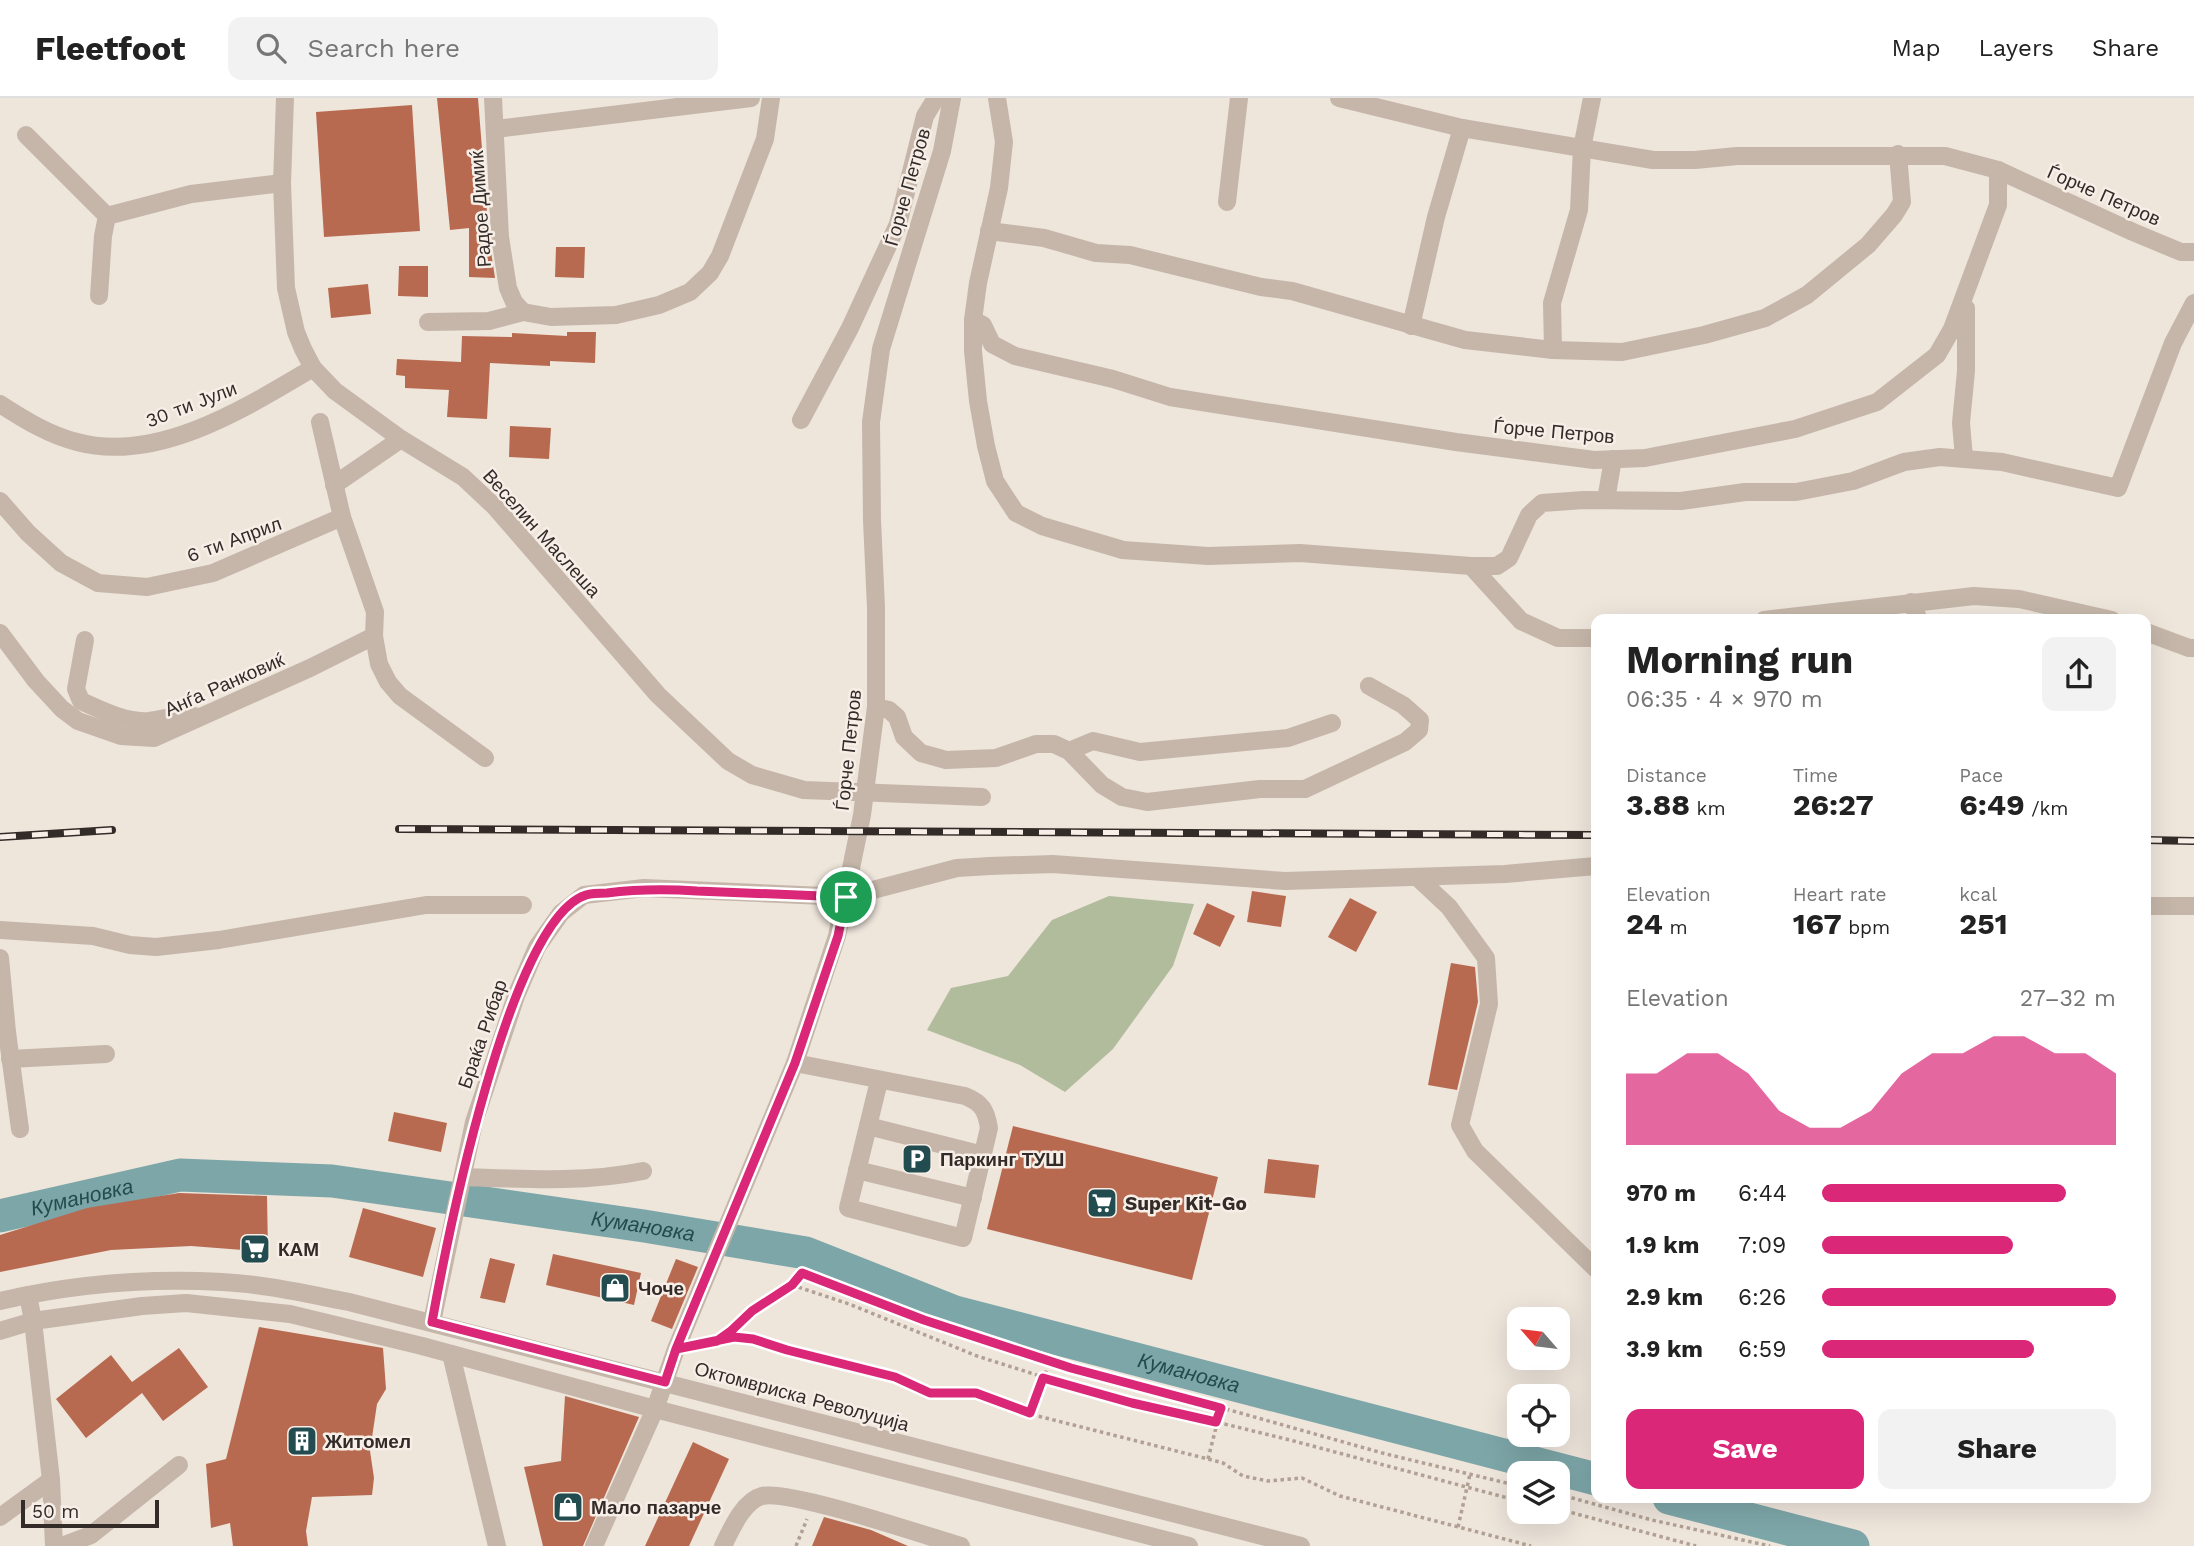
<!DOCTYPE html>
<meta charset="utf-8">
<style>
:root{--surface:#fff;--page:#f2f2f2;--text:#222;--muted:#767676;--line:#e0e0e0;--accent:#db2777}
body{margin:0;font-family:"Work Sans",sans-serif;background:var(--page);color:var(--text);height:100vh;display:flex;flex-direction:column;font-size:26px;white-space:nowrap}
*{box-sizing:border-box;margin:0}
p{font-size:23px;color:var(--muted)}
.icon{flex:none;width:38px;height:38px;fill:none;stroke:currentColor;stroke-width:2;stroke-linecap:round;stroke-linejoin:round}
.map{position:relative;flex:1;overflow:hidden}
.drawer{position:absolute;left:1591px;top:516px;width:560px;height:889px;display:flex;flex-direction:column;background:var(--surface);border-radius:14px;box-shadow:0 7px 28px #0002}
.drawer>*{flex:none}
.needle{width:46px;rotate:298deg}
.buttons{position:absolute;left:1507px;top:1209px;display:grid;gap:14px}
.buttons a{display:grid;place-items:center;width:63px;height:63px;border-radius:14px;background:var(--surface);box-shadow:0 7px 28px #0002;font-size:35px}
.scale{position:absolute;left:21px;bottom:18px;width:138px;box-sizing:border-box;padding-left:7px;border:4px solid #332b28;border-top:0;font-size:19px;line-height:24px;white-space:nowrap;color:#332b28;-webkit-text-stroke:5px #f7efe7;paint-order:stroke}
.pin{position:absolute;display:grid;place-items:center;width:60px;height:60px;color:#fff;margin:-30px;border:4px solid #fff;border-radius:50%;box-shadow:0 2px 7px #0007}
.round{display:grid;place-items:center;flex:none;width:74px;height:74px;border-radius:14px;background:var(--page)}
.summary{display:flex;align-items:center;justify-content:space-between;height:119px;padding:0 35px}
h1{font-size:38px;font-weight:700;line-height:52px}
.stats{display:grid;grid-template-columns:repeat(3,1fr);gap:10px;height:119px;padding:7px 35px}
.stats div{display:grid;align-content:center}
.stats b{font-size:30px;font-weight:700}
.stats small{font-size:19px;font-weight:400}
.stats p{font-size:19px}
.chart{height:196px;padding:14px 35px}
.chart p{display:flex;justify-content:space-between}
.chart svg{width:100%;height:126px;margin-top:7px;fill:var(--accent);opacity:.7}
.action{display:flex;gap:14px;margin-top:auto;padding:14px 35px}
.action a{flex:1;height:80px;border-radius:14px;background:var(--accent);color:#fff;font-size:28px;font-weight:700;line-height:80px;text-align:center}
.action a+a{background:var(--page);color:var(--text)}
ul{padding:0 35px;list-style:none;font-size:23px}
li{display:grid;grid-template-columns:112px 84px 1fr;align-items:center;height:52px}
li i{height:18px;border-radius:9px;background:var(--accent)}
header{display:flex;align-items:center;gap:42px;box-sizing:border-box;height:98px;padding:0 35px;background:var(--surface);border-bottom:2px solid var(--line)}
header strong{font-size:33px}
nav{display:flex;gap:38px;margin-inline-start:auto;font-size:24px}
.search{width:490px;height:63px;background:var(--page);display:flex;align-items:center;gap:18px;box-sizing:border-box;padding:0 24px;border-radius:14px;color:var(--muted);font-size:26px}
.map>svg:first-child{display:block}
.green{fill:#b1bc9d}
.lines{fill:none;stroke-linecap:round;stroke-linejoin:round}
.river{stroke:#7da6a8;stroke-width:33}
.building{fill:#b86a50}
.path{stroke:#b1a093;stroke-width:3.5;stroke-dasharray:3.5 3.5;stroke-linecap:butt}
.minor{stroke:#c5b6a9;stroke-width:18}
.rail-casing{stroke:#332b28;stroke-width:8}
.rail{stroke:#f7efe7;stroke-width:5;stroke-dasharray:16;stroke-linecap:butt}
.route-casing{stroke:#fff;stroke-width:14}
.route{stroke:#db2777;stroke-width:9}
.labels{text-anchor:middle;stroke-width:5;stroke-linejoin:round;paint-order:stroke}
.street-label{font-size:19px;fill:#332b28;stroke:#f7efe7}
.poi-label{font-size:19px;font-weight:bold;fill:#332b28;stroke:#f7efe7;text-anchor:start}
.water-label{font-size:21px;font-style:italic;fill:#224c4f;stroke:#f7efe7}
</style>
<header>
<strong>Fleetfoot</strong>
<div class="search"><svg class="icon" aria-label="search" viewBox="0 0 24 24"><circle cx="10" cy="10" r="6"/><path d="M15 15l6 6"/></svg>Search here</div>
<nav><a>Map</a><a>Layers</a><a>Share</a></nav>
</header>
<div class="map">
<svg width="2194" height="1448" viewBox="0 0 2194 1448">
<rect width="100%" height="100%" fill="#eee5db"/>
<path class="green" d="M1109,798L1194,806L1173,868L1113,951L1065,994L1020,967L927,932L951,890L1008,878L1052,822Z"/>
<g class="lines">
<g class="river">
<path id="s1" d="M0,1118L180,1077L332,1083L644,1128L806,1155L955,1214L1596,1381"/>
<path d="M1669,1400L1853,1448"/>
</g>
</g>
<g class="building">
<path d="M437,0H478L489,140L495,180L469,179V130L450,132Z"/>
<path d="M412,7L420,133L324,139L316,14Z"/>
<path d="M556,149H585L584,180L555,179Z"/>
<path d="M399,168H428V199L398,198Z"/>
<path d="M368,186L371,216L331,220L328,190Z"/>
<path d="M567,234H596L595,265L550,263V268L490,265L487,321L447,319L449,292L405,290V278L396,277L397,261L461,264L462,238L512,239V235L567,238Z"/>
<path d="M510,328L551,330L549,361L509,359Z"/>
<path d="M1252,793L1286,798L1281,829L1247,824Z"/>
<path d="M1350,800L1377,814L1356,854L1328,839Z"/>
<path d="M1207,805L1235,818L1220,849L1193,836Z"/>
<path d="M1451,865L1475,869L1478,904L1457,992L1428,987Z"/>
<path d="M394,1014L447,1025L441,1054L388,1043Z"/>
<path d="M1013,1028L1218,1079L1192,1182L987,1131Z"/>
<path d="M1268,1061L1319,1067L1315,1100L1264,1095Z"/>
<path d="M179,1095L267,1098L268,1154L191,1148L111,1152L0,1174V1137L87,1110Z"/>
<path d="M363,1110L436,1130L423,1179L349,1159Z"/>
<path d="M553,1156L641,1175L634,1207L546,1187Z"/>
<path d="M490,1160L515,1166L505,1205L480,1200Z"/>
<path d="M676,1161L698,1169L672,1231L651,1223Z"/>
<path d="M259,1229L383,1250L386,1291L377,1306L370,1353L374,1380L372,1397L312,1399L306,1433L308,1448H233L230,1425L211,1430L206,1366L226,1361Z"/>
<path d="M179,1250L208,1289L163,1323L142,1295L86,1340L56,1301L111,1257L132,1284Z"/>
<path d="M565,1298L639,1319L583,1448H543L524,1369L561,1363Z"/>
<path d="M693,1344L729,1361L689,1448H645Z"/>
<path d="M824,1419L871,1432L908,1448H812Z"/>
</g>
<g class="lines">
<g class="path">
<path d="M792,1187L849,1206L977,1258L1081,1291L1290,1342L1519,1403"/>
<path d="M719,1242L752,1213L792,1187L802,1175L924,1222L1071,1270L1137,1286L1386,1356L1519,1388"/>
<path d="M696,1248L734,1239L753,1241L906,1282L930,1295H976L987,1298L1022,1314L1208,1361L1223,1365L1243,1378L1268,1383L1302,1380L1340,1398L1531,1448"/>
<path d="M1030,1315L1050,1263"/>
<path d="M1208,1361L1221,1310"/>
<path d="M1558,1396L1652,1422L1770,1448"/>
<path d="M1558,1411L1696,1448"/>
<path d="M1458,1429L1470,1376"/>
<path d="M796,1448L807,1421"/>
</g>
<g class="minor">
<path d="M285,0L282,85L286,190L296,234L303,251L313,270L335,293L401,341L463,379L495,409L658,597L728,663L752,677L804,692L982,699"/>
<path d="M493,0L500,139L508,190L514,204L523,214"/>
<path d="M997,0L1004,44L999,90L978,185L973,222V253L978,303L986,348L995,383L1016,415L1042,428L1123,452L1208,458L1300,455L1471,468H1497L1509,460L1529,417L1542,405L1584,402L1681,403L1745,394H1796L1853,383L1904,364L1940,359L2002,364L2118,390L2173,245L2194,205"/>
<path d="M1339,0L1462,30L1653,62H1695L1737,58H1945L1998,72L2133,134L2181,154H2194"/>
<path d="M496,31L751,0"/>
<path d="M26,37L107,118"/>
<path d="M1227,104L1239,0"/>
<path d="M989,133L1044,140L1096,155L1130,157L1261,189L1292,193L1465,242L1553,252L1622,254L1704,237L1765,220L1807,197L1868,147L1894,117L1902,104L1898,56"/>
<path d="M99,198L103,138L107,118L191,96L282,85"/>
<path d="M973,222L983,227L992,246L1015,258L1113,281L1170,299L1456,344L1594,362L1645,360L1795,331L1877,304L1937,257L1952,231L1998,107V72"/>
<path d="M428,224L489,223L523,214L551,219L616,217L659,207L690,194L710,175L720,158L765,41L771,0"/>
<path d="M1411,228L1436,119L1462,30"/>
<path d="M1553,252L1552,205L1579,112L1582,50L1592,0"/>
<path d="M0,306C25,322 49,337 77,344C158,366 247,309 313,270"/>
<path d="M801,322L850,230L898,126L925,18L936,0"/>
<path d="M320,324L342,419L375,514L374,538L379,566L388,584L400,598L485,660"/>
<path d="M1964,360L1961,325L1966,273V210"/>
<path d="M334,387L401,341"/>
<path d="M1606,402L1613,361"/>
<path d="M0,403L28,435L61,465L98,485L147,489L213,475L342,419"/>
<path d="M1471,468L1521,523L1558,540H1596"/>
<path d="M1911,504L1919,522"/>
<path d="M1764,522L1974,498L2019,501L2112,522"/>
<path d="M2146,534L2189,550H2194"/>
<path d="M0,535L36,583L62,611L78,623L121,638L154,640L310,570L374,538"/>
<path d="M85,542L76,591L81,603C101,612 126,625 149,623C167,621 181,614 198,619"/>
<path d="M876,609L889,612L897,619L904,639L921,655L946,662L996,660L1036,646H1054L1069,653L1102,687L1122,699L1147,704L1260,691H1305L1405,644L1419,632L1420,622L1403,607L1369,588"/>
<path d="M1069,653L1093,643L1140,654L1288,640L1332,625"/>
<path d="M1418,780L1449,809L1486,860L1489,906L1460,1027L1475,1053L1596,1171"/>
<path d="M2146,808H2194"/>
<path d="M0,832L93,838L130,847L156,849L219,842L426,807H523"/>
<path d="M0,860L7,934L20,1031"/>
<path d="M10,961L106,956"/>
<path d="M795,965L965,998C982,1005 986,1012 989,1030L963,1140L848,1110L879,983"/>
<path d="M868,1028L983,1057"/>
<path d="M857,1072L973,1100"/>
<path d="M464,1079C524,1081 584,1085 643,1073"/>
<path d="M28,1197L33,1223L51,1382L54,1448"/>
<path d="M0,1203C73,1186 148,1180 222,1184C264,1186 307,1196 349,1204L1301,1448"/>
<path d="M432,1224L474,1024L516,898L537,849L561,815L584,797L644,790L846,799L957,770L990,768L1053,766L1285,783L1505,776L1596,768"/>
<path d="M0,1233L33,1223L142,1208L186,1205L290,1216L422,1248L655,1311L1189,1448"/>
<path d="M451,1256L497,1448"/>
<path d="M0,1419L51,1382"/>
<path d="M62,1448L91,1437L179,1367"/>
<path d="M594,1448L655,1311L676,1251L795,965L837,838L862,717L876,609V510L872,422L871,324L881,251L942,53L952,0"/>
<path d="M723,1448C731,1432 743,1403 762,1398C789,1391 926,1438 961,1448"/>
</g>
<g class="rail-casing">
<g id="rail">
<path d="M399,731L1596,737"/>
<path d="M0,739L112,732"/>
<path d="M2146,742L2194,743"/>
</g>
</g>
<use href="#rail" class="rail"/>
</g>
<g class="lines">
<g class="route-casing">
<path id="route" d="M846,799C797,797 747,795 697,793C667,791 638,791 607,795C600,795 592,795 586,797C509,821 446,1147 432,1224L665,1284L676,1251L717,1243L731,1233L752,1213L792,1187L802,1175L924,1222L1071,1270L1221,1310L1216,1324L1132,1305L1043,1280L1030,1315L976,1295H930L895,1279L787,1252L753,1241L734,1239L676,1251L795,965L838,838L846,799"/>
</g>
<use href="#route" class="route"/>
</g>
<defs>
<g id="parking-square" transform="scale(1.575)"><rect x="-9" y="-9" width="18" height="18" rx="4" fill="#224c4f" stroke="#f7efe7"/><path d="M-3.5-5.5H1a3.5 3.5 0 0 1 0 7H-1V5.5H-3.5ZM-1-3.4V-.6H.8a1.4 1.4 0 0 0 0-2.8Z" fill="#fff"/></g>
<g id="supermarket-square" transform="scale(1.575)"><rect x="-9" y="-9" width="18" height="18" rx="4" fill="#224c4f" stroke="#f7efe7"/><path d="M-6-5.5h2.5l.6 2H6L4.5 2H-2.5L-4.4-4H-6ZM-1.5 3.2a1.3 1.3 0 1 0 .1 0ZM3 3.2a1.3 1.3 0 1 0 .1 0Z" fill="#fff"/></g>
<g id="shop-square" transform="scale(1.575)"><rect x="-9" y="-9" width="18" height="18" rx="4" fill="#224c4f" stroke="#f7efe7"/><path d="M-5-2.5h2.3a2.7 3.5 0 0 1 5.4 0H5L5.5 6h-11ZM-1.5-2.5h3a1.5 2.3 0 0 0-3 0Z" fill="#fff"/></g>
<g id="building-square" transform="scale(1.575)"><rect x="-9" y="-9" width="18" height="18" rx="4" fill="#224c4f" stroke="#f7efe7"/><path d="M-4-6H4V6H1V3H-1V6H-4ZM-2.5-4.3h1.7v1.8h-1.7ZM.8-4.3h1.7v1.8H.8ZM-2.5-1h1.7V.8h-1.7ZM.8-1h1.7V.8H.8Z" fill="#fff"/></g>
</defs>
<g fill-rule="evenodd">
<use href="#parking-square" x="917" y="1061"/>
<use href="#supermarket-square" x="1102" y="1105"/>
<use href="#supermarket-square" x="255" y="1151"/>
<use href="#shop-square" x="615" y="1190"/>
<use href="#building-square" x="302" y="1343"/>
<use href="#shop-square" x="568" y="1409"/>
</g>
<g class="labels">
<g class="street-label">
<text transform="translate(907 89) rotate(-74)" y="7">Ѓорче Петров</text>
<text transform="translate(2104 97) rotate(24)" y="7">Ѓорче Петров</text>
<text transform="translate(480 111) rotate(-94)" y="7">Радое Димиќ</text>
<text transform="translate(191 306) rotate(-21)" y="7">30 ти Јули</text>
<text transform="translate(1554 333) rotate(5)" y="7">Ѓорче Петров</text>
<text transform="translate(542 435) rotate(48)" y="7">Веселин Маслеша</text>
<text transform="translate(234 441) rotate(-20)" y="7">6 ти Април</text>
<text transform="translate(224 586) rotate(-24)" y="7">Анѓа Ранковиќ</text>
<text transform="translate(848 652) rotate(-84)" y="7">Ѓорче Петров</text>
<text transform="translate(482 936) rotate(-71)" y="7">Браќа Рибар</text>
<text transform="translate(802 1298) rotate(15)" y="7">Октомвриска Револуција</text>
</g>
<g class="poi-label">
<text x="940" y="1068">Паркинг ТУШ</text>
<text x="1125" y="1112">Super Kit-Go</text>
<text x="278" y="1158">КАМ</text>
<text x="638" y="1197">Чоче</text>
<text x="325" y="1350">Житомел</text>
<text x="591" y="1416">Мало пазарче</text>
</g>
<g class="water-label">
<text dy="7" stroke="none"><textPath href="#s1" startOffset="84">Кумановка</textPath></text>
<text dy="7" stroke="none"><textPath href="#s1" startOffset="651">Кумановка</textPath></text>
<text dy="7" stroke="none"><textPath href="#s1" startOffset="1218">Кумановка</textPath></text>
</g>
</g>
</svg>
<div class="buttons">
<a><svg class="needle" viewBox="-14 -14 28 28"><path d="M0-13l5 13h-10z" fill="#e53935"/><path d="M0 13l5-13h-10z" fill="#767676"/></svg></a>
<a><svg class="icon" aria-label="locate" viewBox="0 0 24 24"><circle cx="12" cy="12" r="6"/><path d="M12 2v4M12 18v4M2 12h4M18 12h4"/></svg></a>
<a><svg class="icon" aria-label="layers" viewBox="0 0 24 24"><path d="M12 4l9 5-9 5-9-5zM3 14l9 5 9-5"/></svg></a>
</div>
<div class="scale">50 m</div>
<div class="pin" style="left:846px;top:799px;background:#1e9e55"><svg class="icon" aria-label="arrive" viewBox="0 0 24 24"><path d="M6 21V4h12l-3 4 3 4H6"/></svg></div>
<section class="drawer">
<div class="summary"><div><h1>Morning run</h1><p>06:35 · 4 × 970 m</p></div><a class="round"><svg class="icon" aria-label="share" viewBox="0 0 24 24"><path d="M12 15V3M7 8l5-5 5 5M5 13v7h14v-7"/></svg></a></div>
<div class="stats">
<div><p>Distance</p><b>3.88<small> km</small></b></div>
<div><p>Time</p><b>26:27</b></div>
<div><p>Pace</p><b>6:49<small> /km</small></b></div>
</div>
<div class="stats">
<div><p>Elevation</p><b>24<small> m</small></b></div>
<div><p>Heart rate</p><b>167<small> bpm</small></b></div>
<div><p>kcal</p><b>251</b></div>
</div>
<div class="chart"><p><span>Elevation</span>27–32 m</p>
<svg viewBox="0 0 160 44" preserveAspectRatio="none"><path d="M0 44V19L10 19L20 12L30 12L40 19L50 32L60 38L70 38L80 32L90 19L100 12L110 12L120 6L130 6L140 12L150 12L160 19V44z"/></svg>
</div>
<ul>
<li><b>970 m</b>6:44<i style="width:83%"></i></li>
<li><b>1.9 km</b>7:09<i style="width:65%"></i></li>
<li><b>2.9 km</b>6:26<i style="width:100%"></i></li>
<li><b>3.9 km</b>6:59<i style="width:72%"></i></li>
</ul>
<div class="action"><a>Save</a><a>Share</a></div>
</section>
</div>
